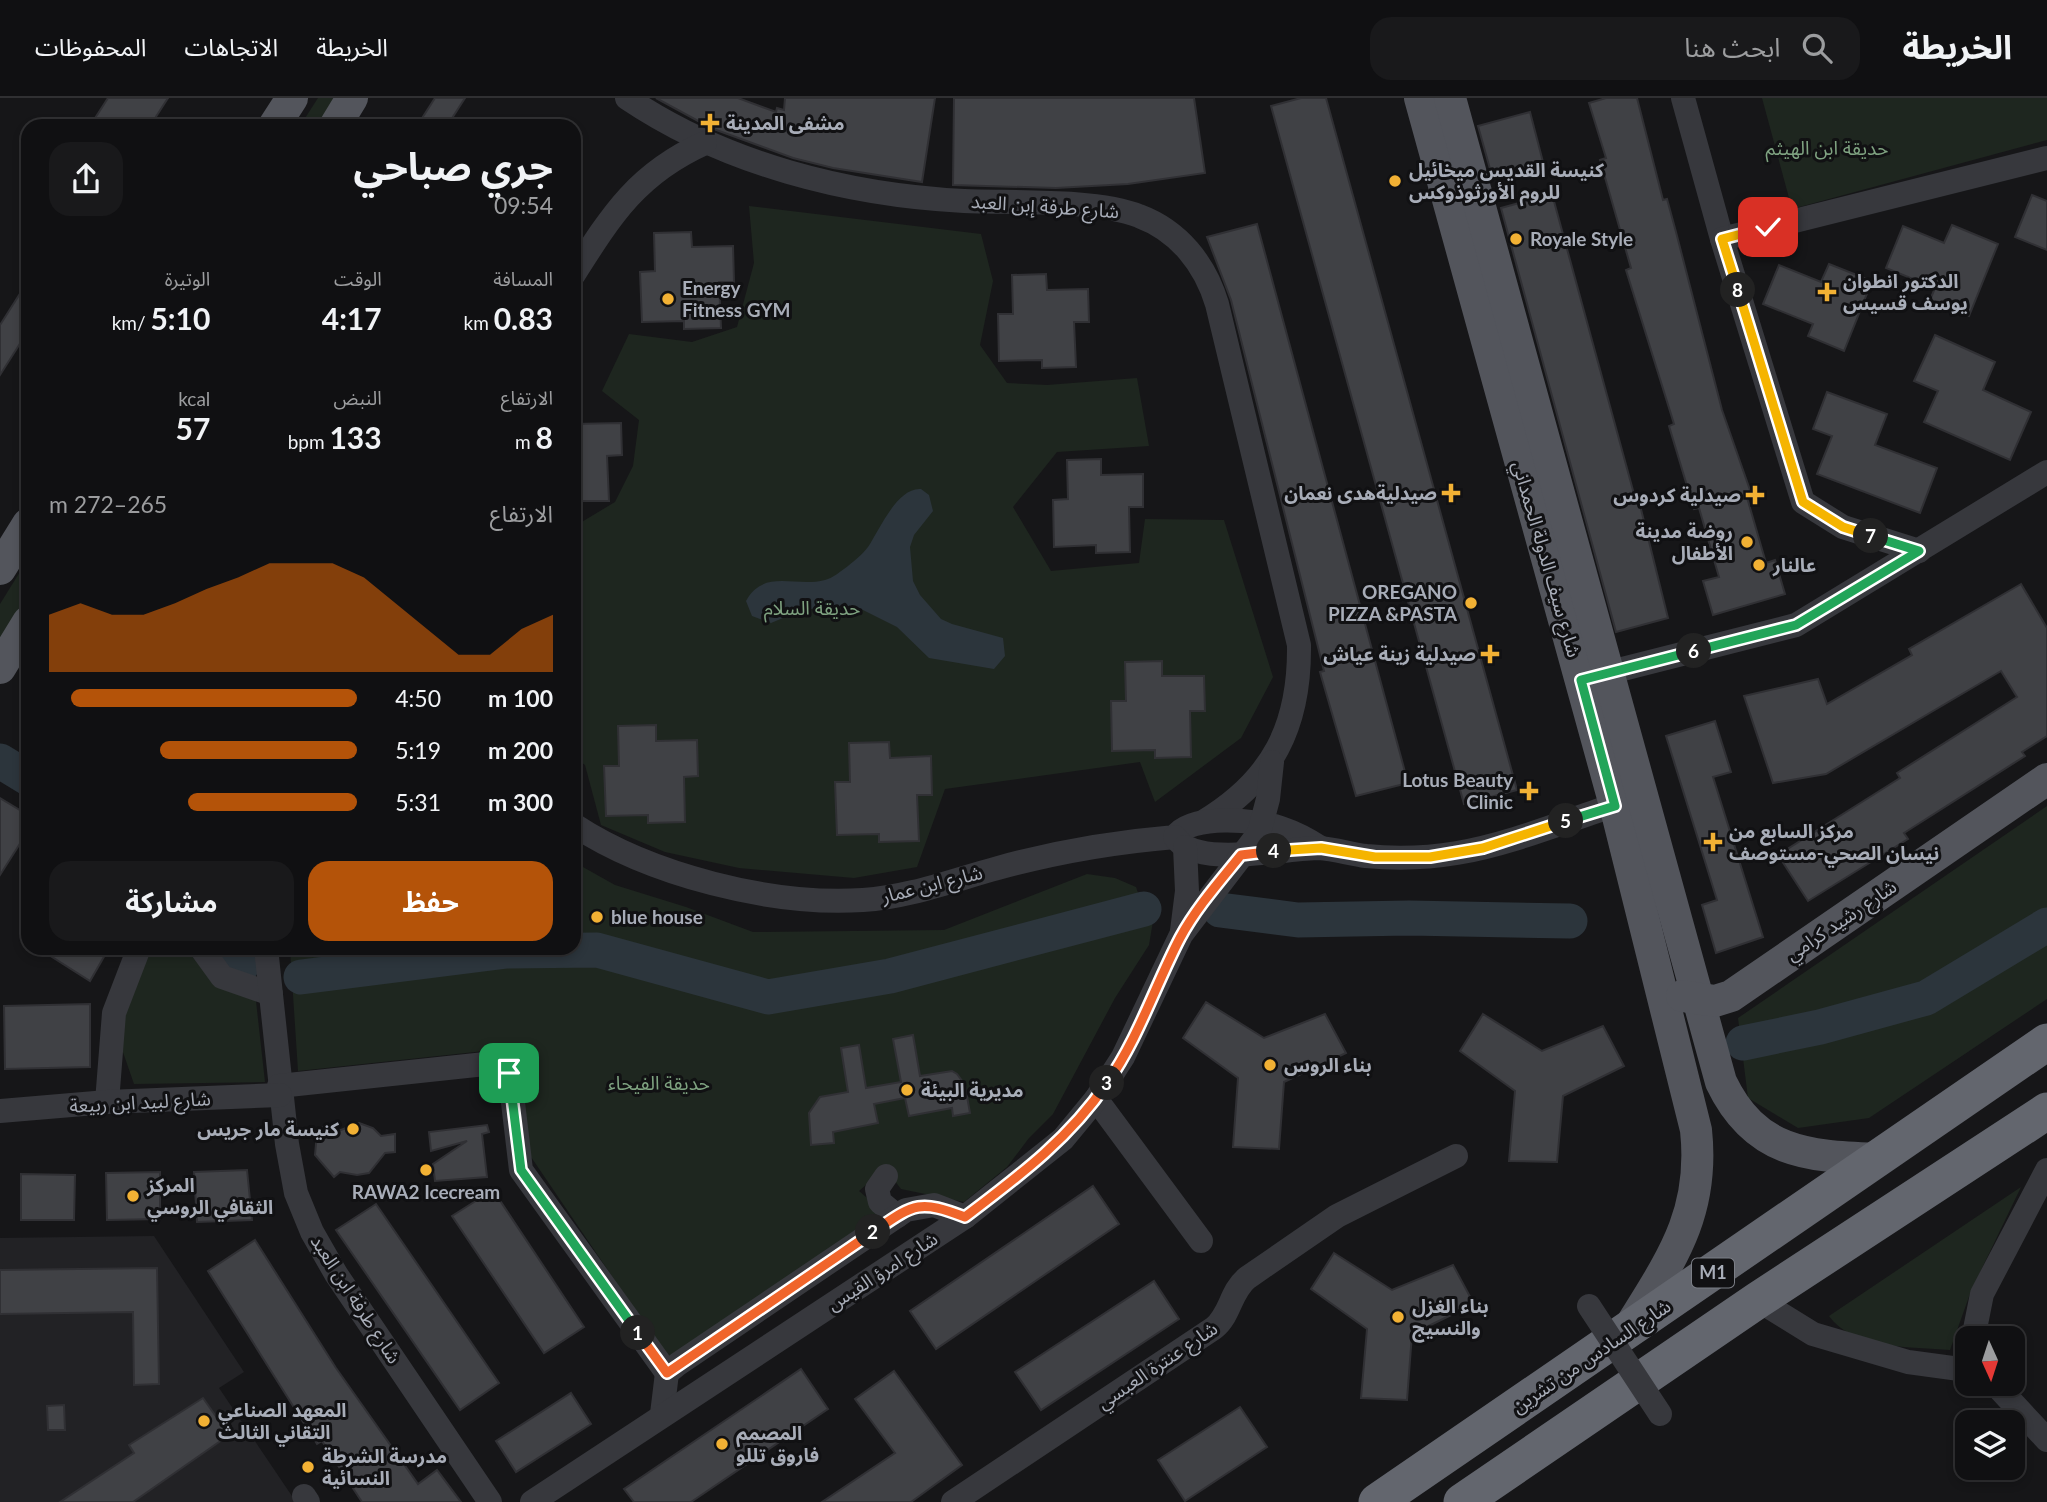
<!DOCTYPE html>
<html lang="ar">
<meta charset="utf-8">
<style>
:root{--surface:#101012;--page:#19191b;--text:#f1f3f6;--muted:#9c9d9f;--line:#303032;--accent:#b45309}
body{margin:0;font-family:Lato,"Noto Sans Arabic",sans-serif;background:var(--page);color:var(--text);direction:rtl;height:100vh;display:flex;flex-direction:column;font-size:26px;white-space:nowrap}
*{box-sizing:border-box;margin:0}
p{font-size:23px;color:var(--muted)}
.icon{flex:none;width:38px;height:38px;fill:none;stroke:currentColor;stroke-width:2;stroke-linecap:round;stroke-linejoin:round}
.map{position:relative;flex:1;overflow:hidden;direction:ltr}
.sheet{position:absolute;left:21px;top:21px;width:560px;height:836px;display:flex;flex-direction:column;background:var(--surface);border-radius:21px;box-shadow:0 4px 10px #0003,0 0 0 2px var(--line);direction:rtl}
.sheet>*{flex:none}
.needle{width:46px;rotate:177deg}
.buttons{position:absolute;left:1955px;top:1228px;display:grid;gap:14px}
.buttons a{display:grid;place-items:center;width:70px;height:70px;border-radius:14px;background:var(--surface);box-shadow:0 4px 10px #0003,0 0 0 2px var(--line);font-size:35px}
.pin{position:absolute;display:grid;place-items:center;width:60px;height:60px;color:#fff;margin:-30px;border-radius:14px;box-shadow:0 4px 10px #0006}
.km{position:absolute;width:35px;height:35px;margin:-18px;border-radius:50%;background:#222;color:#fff;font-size:19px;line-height:35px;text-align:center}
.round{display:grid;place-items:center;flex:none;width:74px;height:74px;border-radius:21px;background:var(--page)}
.summary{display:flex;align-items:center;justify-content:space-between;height:119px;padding:0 28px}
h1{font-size:38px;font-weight:700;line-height:52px}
.metrics{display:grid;grid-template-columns:repeat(3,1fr);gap:10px;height:119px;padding:7px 28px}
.metrics div{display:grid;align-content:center}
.metrics b{font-size:30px;font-weight:700}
.metrics small{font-size:19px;font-weight:400}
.metrics p{font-size:19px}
.chart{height:196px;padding:14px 28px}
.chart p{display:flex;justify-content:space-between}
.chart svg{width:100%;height:126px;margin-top:7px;fill:var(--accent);opacity:.7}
.button{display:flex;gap:14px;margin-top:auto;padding:14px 28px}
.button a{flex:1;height:80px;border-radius:21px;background:var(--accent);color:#fff;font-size:28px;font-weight:700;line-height:80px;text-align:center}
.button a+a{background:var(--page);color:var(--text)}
ul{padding:0 28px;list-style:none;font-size:23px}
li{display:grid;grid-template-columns:112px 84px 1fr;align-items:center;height:52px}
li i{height:18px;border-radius:9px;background:var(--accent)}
header{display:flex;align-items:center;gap:42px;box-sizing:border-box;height:98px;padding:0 35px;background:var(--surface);border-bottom:2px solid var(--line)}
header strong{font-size:33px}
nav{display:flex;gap:38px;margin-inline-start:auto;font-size:24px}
.search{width:490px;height:63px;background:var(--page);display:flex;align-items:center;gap:18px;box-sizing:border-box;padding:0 24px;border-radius:21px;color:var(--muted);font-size:26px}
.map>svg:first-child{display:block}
.built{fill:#222225}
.green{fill:#1e261f}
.water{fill:#2c353c}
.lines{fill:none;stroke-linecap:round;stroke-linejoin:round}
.river{stroke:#2c353c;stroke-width:35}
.building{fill:#404145;stroke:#303034;stroke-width:2}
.minor{stroke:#37383d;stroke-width:24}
.major{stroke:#53555c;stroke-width:32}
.highway{stroke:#63666e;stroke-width:37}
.minor-bridge{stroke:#37383d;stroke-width:24}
.split-1-casing{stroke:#fff;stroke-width:14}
.split-2-casing{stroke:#fff;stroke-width:14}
.split-3-casing{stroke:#fff;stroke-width:14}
.split-4-casing{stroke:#fff;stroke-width:14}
.split-5-casing{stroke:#fff;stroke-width:14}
.split-6-casing{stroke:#fff;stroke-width:14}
.split-7-casing{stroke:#fff;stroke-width:14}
.split-8-casing{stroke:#fff;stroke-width:14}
.split-9-casing{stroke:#fff;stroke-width:14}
.split-1{stroke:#22a559;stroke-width:9}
.split-2{stroke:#f0652b;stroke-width:9}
.split-3{stroke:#f0652b;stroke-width:9}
.split-4{stroke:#f0652b;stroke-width:9}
.split-5{stroke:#f5b400;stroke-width:9}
.split-6{stroke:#22a559;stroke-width:9}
.split-7{stroke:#22a559;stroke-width:9}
.split-8{stroke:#f5b400;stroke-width:9}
.split-9{stroke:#f5b400;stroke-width:9}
.poi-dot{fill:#f2b134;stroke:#111113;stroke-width:2.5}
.labels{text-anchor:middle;stroke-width:6;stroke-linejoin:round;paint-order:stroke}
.shield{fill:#111113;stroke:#7b7e86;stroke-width:2}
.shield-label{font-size:18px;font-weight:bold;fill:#a8adb8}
.poi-label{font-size:19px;font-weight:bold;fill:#a8adb8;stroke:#111113;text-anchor:start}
.park-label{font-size:19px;fill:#7fa381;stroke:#111113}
.street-label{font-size:19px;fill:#a8adb8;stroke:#111113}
</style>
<header>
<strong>الخريطة</strong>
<div class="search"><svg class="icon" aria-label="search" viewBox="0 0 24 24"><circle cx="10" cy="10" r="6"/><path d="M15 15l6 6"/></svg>ابحث هنا</div>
<nav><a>الخريطة</a><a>الاتجاهات</a><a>المحفوظات</a></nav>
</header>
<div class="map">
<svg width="2047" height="1404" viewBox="0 0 2047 1404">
<rect width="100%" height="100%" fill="#161618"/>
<path class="built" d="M154,1138L244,1274L219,1290L296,1404H0V1140Z"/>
<g class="green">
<path d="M318,0H341L324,28H300Z"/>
<path d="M1762,0H2047V42L1792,111Z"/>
<path d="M749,108L981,136L993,183L980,247L1007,285L1047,287L1137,280L1149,348L1057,354L1013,409L1051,473L1139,465L1145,421L1224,422L1273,579L1241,640L1155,704L1140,664L945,691L917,769L854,780L739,770L665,754L601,727L585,667L574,659V424L580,425L615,404L633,368L639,322L602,293L629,236L692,244L737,229L754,165Z"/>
<path d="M28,461V501L0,546V506Z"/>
<path d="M2047,708V901L1869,1020L1798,1030L1748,1000L1738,920Z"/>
<path d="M574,764L615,787L686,809L753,834L944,832L1087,776L1115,780L1136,789L1140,801L880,869L784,882L788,909L911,887L1126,823H1153L1149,847L1115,900L1053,1016L1029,1040L1007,1069L964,1104L901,1091L885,1070L859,1093L887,1117L671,1265L529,1056L513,950L298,973L290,851L574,850Z"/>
<path d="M151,851H189L218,884L255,894L265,984L134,986L116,934L145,855Z"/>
<path d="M2021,1089L1971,1193L1950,1252C1913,1249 1852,1251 1829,1218Z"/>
</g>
<path class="water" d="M921,391L929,397L933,413L914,437L910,449L913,483L920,497L941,521L952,526L1003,540L1005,558L994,571L929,560L897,529L863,512L840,508L802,512L771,525L752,518L746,503C764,470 795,490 825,482C833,480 841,473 848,468C855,462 862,457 868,449C879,433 897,389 921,391Z"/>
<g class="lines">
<g class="river">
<path d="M0,663L28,680"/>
<path d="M1220,812L1298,822L1409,820L1570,823"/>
<path d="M231,850L241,869"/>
<path d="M301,879L507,853L597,852L768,899L890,878L1144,811"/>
<path d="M1743,945L1820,929L1926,900L2047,827"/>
</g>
</g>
<g class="building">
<path d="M108,0H168L150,28H90Z"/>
<path d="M435,0H465L447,28H417Z"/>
<path d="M656,0H738L776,14L777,10L784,12L785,0H935L922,84L833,70L793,60L711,30Z"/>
<path d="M954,0H1194L1205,75L1128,86L1056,90L953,87Z"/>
<path d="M1301,0H1326L1517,692L1464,706L1271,8Z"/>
<path d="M1606,0H1637L1663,102L1667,101L1676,134L1722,312L1751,395L1746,396L1766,465L1775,462L1785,496L1713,517L1703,483L1719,479L1699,410L1694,411L1669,328L1674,326L1626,172L1631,170L1600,62L1606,60L1589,5Z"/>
<path d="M1530,14L1543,64L1492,78L1478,28Z"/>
<path d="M1552,96L1634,396L1637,395L1668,520L1616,534L1501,110Z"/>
<path d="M2032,97L2047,103V152L2015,139Z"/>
<path d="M1257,126L1408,685L1356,698L1320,574L1324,573L1231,202L1207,139Z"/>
<path d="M1952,127L1998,146L1969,218L1930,202L1935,190L1886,170L1903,128L1944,145Z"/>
<path d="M691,134L692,149L733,148L734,184H719L721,230L684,231V223L642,224L640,174L655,173L654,135Z"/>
<path d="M1829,166L1872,183L1844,253L1808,238L1813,226L1763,206L1779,167L1821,184Z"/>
<path d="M1046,176L1047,192L1088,191L1089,224H1074L1076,269L1042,270V262L999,263L998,216H1013L1012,177Z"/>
<path d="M28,183V233L0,277V227Z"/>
<path d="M1935,237L1995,264L1983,292L2031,314L2010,362L1924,324L1938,293L1914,283Z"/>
<path d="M1827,294L1887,316L1875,347L1937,370L1920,415L1817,376L1832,338L1813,331Z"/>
<path d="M621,325L622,357L607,358L609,403H575L574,326Z"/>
<path d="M1101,361V377L1143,376V409H1129L1130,454L1096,455V447L1054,449L1053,402L1068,401L1067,362Z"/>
<path d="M2021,486L2047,530V638L2022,654L2025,658L1904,735L1908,741L1808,803L1778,757L1900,680L1897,675L2017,599L2001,573L1826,676L1773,685L1744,598L1818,581L1827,606L1912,557L1909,551Z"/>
<path d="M1162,563V578H1204L1205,613H1190L1191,659L1155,660V652L1112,653L1111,603H1126L1125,564Z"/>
<path d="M1715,623L1731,674L1713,679L1763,839L1716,855L1702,807L1717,802L1666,638Z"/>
<path d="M656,627V643L697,642L698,678L684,679L685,724L648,725V717L606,718L604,668H619L618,628Z"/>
<path d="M889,644L890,660L931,658L932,697H917L919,743L879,744V736L837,737L835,684H850L849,645Z"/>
<path d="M0,700L28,717V733L0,777Z"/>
<path d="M38,850H109L90,883Z"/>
<path d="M1206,904L1264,940L1325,916L1346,955L1284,984L1279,1051L1233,1049L1238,980L1183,940Z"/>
<path d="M90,906V969L5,971L4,908Z"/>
<path d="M1483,916L1542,953L1603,928L1624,968L1563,998L1557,1064L1509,1063L1515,993L1460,953Z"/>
<path d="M913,937L920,978L952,973L957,976L965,987L970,1015L953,1018L952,1010L909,1018L905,1000L874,1006L878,1025L833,1034L834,1045L811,1047L809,1015L820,999L848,994L841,950L859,947L866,990L901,984L893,941Z"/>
<path d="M359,1025L373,1030L381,1038L395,1036V1054L385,1055L369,1075L357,1077L340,1074L334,1079L315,1057L317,1035L325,1027L333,1035Z"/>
<path d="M487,1027L489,1034L482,1036L487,1079L435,1083L433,1066L467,1043L431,1053L429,1034Z"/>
<path d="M247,1072L252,1122L197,1124L194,1074Z"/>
<path d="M160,1074V1121L107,1122L106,1075Z"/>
<path d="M21,1076L75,1077L74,1122H21Z"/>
<path d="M1093,1088L1119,1126L936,1251L910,1213Z"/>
<path d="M493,1092L584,1229L544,1255L452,1118Z"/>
<path d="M376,1106L499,1285L460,1312L336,1132Z"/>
<path d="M255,1142L336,1270L418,1386L437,1372L461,1404H362L322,1343L317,1346L208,1173Z"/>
<path d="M1334,1155L1392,1192L1453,1167L1474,1206L1412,1236L1407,1302L1361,1300L1367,1231L1311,1191Z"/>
<path d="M157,1170L159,1286L134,1287L133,1214L0,1216V1172Z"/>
<path d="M1154,1183L1179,1221L1041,1312L1015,1274Z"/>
<path d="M801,1271L828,1311L691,1404H634L624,1391Z"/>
<path d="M894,1273L962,1367L911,1404H822L895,1355L855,1301Z"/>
<path d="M571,1295L591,1326L516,1374L496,1343Z"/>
<path d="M203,1300L229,1337L133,1404H60L134,1355L129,1347Z"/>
<path d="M64,1307L65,1332H48L47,1308Z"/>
<path d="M1240,1309L1267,1349L1185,1403L1158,1362Z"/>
</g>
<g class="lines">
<g class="minor">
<path d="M627,0C725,66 847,97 964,103C1012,105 1097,101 1139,118C1179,133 1205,166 1217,206L1299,547C1300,628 1273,682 1203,724"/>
<path d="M1683,0L1722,141L1803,404L1843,429L1919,453"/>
<path d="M1722,141L2047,60"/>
<path d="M574,176C612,116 638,75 705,45"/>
<path d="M1591,579L1796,527L2047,374"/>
<path d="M574,727C650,777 772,808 863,802C910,799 953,782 998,770C1056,754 1115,744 1175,739C1190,715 1258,722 1281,730C1296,735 1309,742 1321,750"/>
<path d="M1175,739C1195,771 1285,750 1319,750C1334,751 1351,756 1366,758C1396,761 1427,760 1457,755C1510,746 1563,724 1615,707"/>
<path d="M1182,833L1187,793L1185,749"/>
<path d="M201,850L222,879L271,896"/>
<path d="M266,850L287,1046L296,1095L312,1134L336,1176L490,1404"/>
<path d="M279,988L504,964L509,971L521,1072L667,1275"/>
<path d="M1096,1001L1201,1143"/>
<path d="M107,1004L114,915L139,850"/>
<path d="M0,1013L107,1004L280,997"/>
<path d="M886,1078L877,1091L880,1104L897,1118"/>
<path d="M1758,1202L1813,1236L1908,1264L1967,1272"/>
<path d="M1973,1241L1982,1196L2047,1072"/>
<path d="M1995,1286L2047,1342"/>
<path d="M662,1316L667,1275L678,1266L906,1112L934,1107L965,1119"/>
<path d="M304,1398L308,1404"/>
<path d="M532,1404L965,1119L1063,1041L1096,1001L1123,959L1181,837L1259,735L1268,701L1272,664"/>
<path d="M953,1404L1214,1230C1231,1216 1230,1194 1247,1180L1337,1118L1456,1058"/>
</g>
<g class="major">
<path d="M1420,0L1615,707L1696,1032C1705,1116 1671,1162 1629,1230"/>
<path d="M1450,0L1721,984C1755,1055 1806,1058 1876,1061"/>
<path d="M274,28L292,0"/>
<path d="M335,28L352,0"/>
<path d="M0,471L28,426"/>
<path d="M0,570L28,524"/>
<path d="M1682,898L1715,903L1731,898L2047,681"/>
</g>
<g class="highway">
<path d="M1377,1404L2047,944"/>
<path d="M1462,1404L1758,1202L2047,1013"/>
</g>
<path class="minor-bridge" d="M1589,1208L1660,1316"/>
</g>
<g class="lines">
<g class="split-1-casing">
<path id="split-1" d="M509,975L521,1072L638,1235"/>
</g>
<g class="split-2-casing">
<path id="split-2" d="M638,1235L667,1275L873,1134"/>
</g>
<g class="split-3-casing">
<path id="split-3" d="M873,1134C914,1106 918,1101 965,1119C1019,1078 1069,1041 1107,985"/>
</g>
<g class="split-4-casing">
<path id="split-4" d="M1107,985C1138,941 1155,888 1180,840C1196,810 1220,783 1241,757L1274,753"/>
</g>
<g class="split-5-casing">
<path id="split-5" d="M1274,753L1321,750L1375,759H1430L1483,750L1566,723"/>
</g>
<g class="split-6-casing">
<path id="split-6" d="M1566,723L1615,708L1581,582L1694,553"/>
</g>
<g class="split-7-casing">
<path id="split-7" d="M1694,553L1796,527L1919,453L1871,438"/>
</g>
<g class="split-8-casing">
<path id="split-8" d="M1738,192L1803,404L1843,429L1871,438"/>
</g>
<g class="split-9-casing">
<path id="split-9" d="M1738,192L1722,141L1768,129"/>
</g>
<use href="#split-1" class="split-1"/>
<use href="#split-2" class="split-2"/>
<use href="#split-3" class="split-3"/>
<use href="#split-4" class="split-4"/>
<use href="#split-5" class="split-5"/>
<use href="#split-6" class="split-6"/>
<use href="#split-7" class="split-7"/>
<use href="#split-8" class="split-8"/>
<use href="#split-9" class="split-9"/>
</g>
<g class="poi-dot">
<path d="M706.5 14.5h7v7h7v7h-7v7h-7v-7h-7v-7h7z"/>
<circle cx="1395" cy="83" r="7"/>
<circle cx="1516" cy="141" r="7"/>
<path d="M1823.5 183.5h7v7h7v7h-7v7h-7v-7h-7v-7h7z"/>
<circle cx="668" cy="201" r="7"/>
<path d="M1447.5 384.5h7v7h7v7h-7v7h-7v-7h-7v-7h7z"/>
<path d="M1751.5 386.5h7v7h7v7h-7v7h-7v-7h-7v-7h7z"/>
<circle cx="1747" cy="444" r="7"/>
<circle cx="1759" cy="467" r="7"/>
<circle cx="1471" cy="505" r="7"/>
<path d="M1486.5 545.5h7v7h7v7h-7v7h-7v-7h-7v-7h7z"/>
<path d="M1525.5 682.5h7v7h7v7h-7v7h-7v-7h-7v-7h7z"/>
<path d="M1709.5 733.5h7v7h7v7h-7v7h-7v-7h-7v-7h7z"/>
<circle cx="597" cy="819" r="7"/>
<circle cx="1270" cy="967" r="7"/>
<circle cx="907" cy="992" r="7"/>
<circle cx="353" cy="1031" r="7"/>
<circle cx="426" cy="1072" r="7"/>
<circle cx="133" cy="1098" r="7"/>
<circle cx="1398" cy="1219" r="7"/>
<circle cx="204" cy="1323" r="7"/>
<circle cx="722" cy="1346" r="7"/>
<circle cx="308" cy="1369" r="7"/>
</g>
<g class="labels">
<rect class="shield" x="1692" y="1160.5" width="42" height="29" rx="5"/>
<g class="shield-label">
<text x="1713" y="1181">M1</text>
</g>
<g class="poi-label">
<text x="726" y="32">مشفى المدينة</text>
<text x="1409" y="79">كنيسة القديس ميخائيل<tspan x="1409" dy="22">للروم الأورثوذوكس</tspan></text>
<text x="1530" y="148">Royale Style</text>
<text x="1843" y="190">الدكتور انطوان<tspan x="1843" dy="22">يوسف قسيس</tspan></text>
<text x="682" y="197">Energy<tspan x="682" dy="22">Fitness GYM</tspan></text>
<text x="1437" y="402" text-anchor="end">صيدليةهدى نعمان</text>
<text x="1741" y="404" text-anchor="end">صيدلية كردوس</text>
<text x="1733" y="440" text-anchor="end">روضة مدينة<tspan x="1733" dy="22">الأطفال</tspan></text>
<text x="1773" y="474">عالنار</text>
<text x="1457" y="501" text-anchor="end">OREGANO<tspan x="1457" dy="22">PIZZA &amp;PASTA</tspan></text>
<text x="1476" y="563" text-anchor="end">صيدلية زينة عياش</text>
<text x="1513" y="689" text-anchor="end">Lotus Beauty<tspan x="1513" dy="22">Clinic</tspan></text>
<text x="1729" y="740">مركز السابع من<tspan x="1729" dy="22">نيسان الصحي-مستوصف</tspan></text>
<text x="611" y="826">blue house</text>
<text x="1284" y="974">بناء الروس</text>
<text x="921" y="999">مديرية البيئة</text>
<text x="339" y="1038" text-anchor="end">كنيسة مار جريس</text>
<text x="147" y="1094">المركز<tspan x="147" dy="22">الثقافي الروسي</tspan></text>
<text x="426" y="1101" text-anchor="middle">RAWA2 Icecream</text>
<text x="1412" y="1215">بناء الغزل<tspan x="1412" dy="22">والنسيج</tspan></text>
<text x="218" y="1319">المعهد الصناعي<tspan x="218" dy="22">التقاني الثالث</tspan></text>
<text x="736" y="1342">المصمم<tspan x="736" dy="22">فاروق تللو</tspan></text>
<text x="322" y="1365">مدرسة الشرطة<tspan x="322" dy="22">النسائية</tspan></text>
</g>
<g class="park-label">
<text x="1827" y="57">حديقة ابن الهيثم</text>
<text x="812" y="517">حديقة السلام</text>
<text x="659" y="992">حديقة الفيحاء</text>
</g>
<g class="street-label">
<text transform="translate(1045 108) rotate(4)" y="7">شارع طرفة إبن العبد</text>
<text transform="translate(1547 461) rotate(74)" y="7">شارع سيف الدولة الحمداني</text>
<text transform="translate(932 786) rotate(-14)" y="7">شارع ابن عمار</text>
<text transform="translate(1841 822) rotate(-34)" y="7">شارع رشيد كرامي</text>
<text transform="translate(140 1004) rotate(-3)" y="7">شارع لبيد ابن ربيعة</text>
<text transform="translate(882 1173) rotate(-33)" y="7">شارع امرؤ القيس</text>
<text transform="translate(356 1201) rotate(57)" y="7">شارع طرفة ابن العبد</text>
<text transform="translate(1591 1258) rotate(-34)" y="7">شارع السادس من تشرين</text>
<text transform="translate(1157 1267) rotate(-34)" y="7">شارع عنترة العبسي</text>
</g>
</g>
</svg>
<div class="buttons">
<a><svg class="needle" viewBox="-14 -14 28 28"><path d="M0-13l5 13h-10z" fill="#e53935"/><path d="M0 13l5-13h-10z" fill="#9c9d9f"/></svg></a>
<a><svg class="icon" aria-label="layers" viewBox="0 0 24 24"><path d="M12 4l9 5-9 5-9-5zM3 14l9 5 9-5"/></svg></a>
</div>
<div class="pin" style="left:509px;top:975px;background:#1e9e55"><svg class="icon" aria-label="arrive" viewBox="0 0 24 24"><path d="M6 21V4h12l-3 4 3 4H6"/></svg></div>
<div class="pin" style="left:1768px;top:129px;background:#d93025"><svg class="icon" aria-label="check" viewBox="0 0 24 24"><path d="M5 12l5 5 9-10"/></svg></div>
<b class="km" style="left:638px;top:1235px">1</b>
<b class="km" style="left:873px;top:1134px">2</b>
<b class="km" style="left:1107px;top:985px">3</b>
<b class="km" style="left:1274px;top:753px">4</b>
<b class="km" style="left:1566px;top:723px">5</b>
<b class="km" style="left:1694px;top:553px">6</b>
<b class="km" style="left:1871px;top:438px">7</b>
<b class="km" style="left:1738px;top:192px">8</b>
<section class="sheet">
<div class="summary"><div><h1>جري صباحي</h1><p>09:54</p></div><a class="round"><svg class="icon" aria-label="share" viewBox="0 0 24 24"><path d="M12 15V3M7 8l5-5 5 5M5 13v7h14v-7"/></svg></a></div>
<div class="metrics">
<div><p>المسافة</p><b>0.83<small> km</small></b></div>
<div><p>الوقت</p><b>4:17</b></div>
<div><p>الوتيرة</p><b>5:10<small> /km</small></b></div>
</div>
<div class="metrics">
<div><p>الارتفاع</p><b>8<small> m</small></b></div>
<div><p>النبض</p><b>133<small> bpm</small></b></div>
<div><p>kcal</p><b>57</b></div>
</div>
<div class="chart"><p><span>الارتفاع</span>265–272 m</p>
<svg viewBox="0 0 160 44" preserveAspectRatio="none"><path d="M0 44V24L10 20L20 24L30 24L40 20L50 15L60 11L70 6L80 6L90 6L100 11L110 20L120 29L130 38L140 38L150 29L160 24V44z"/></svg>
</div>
<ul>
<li><b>100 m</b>4:50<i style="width:93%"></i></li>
<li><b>200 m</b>5:19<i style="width:64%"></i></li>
<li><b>300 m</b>5:31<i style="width:55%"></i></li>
</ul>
<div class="button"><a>حفظ</a><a>مشاركة</a></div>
</section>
</div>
